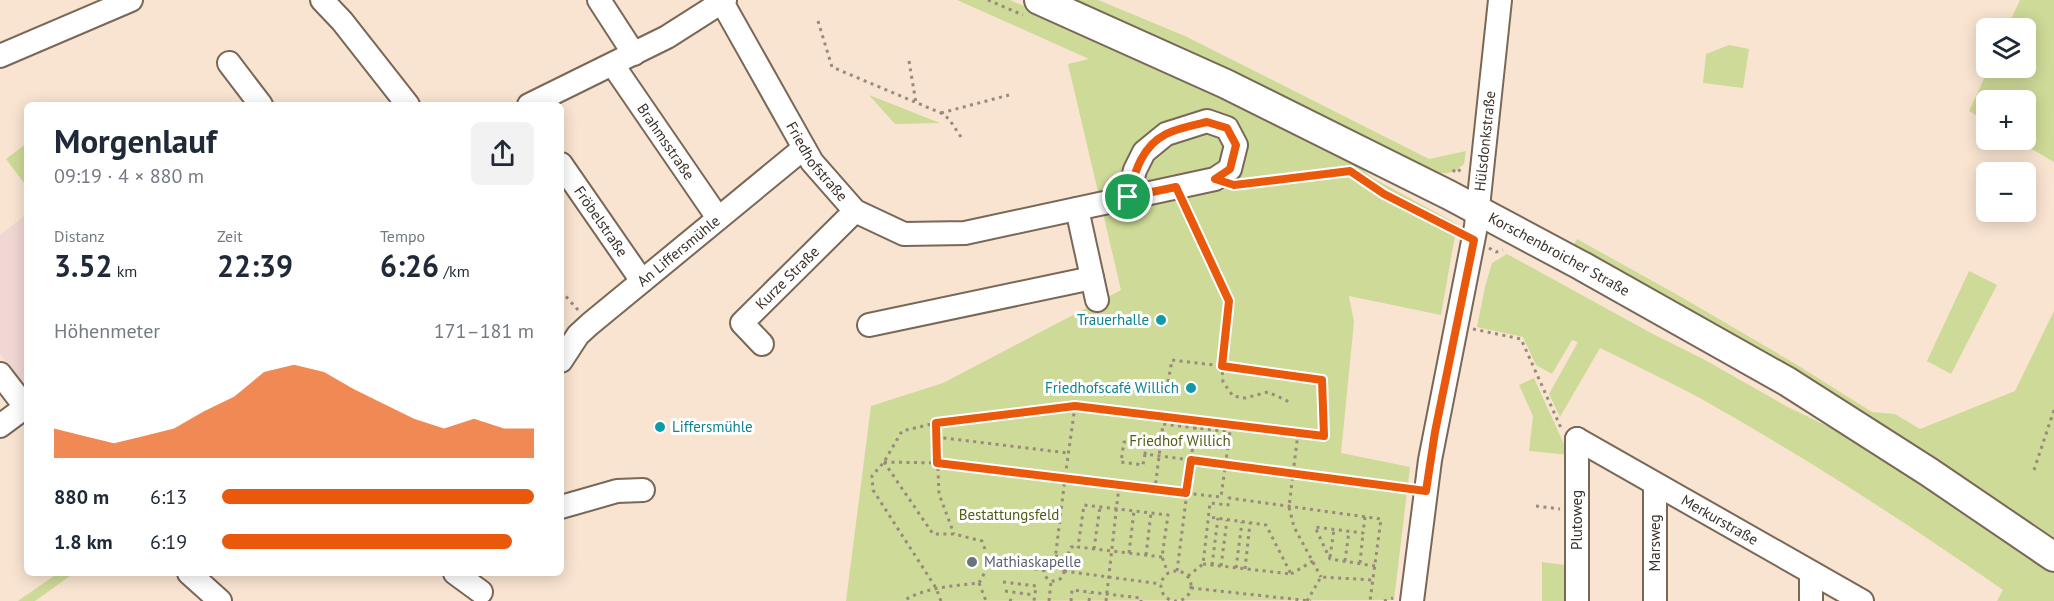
<!DOCTYPE html>
<html lang="de">
<meta charset="utf-8">
<style>
:root{--surface:#fff;--page:#f2f2f3;--text:#1f2937;--muted:#747a83;--accent:#ea580c}
body{margin:0;font-family:"PT Sans",sans-serif;background:var(--page);color:var(--text);height:100vh;display:flex;flex-direction:column;font-size:22px;white-space:nowrap}
*{box-sizing:border-box;margin:0}
p{font-size:20px;color:var(--muted)}
.icon{flex:none;width:33px;height:33px;fill:none;stroke:currentColor;stroke-width:2;stroke-linecap:round;stroke-linejoin:round}
.map{position:relative;flex:1;overflow:hidden}
.details{position:absolute;left:24px;top:102px;width:540px;height:474px;display:flex;flex-direction:column;background:var(--surface);border-radius:9px;box-shadow:0 3px 15px #0003}
.details>*{flex:none}
.buttons{position:absolute;left:1976px;top:18px;display:grid;gap:12px}
.buttons a{display:grid;place-items:center;width:60px;height:60px;border-radius:9px;background:var(--surface);box-shadow:0 3px 15px #0003;font-size:30px}
.pin{position:absolute;display:grid;place-items:center;width:51px;height:51px;color:#fff;margin:-26px;border:3px solid #fff;border-radius:50%;box-shadow:0 2px 6px #0007}
.round{display:grid;place-items:center;flex:none;width:63px;height:63px;border-radius:9px;background:var(--page)}
.summary{display:flex;align-items:center;justify-content:space-between;height:102px;padding:0 30px}
h1{font-size:33px;font-weight:800;line-height:45px}
.stats{display:grid;grid-template-columns:repeat(3,1fr);gap:9px;height:102px;padding:6px 30px}
.stats div{display:grid;align-content:center}
.stats b{font-size:30px;font-weight:800}
.stats small{font-size:16px;font-weight:400}
.stats p{font-size:16px}
.chart{height:168px;padding:12px 30px}
.chart p{display:flex;justify-content:space-between}
.chart svg{width:100%;height:108px;margin-top:6px;fill:var(--accent);opacity:.7}
ul{padding:0 30px;list-style:none;font-size:20px}
li{display:grid;grid-template-columns:96px 72px 1fr;align-items:center;height:45px}
li i{height:15px;border-radius:8px;background:var(--accent)}
.map>svg:first-child{display:block}
.education{fill:#f1d7d3}
.green{fill:#ceda98}
.lines{fill:none;stroke-linecap:round;stroke-linejoin:round}
.minor-casing{stroke:#796757;stroke-width:26}
.major-casing{stroke:#796757;stroke-width:32}
.path{stroke:#998a7d;stroke-width:3;stroke-dasharray:3 4.5;stroke-linecap:butt}
.minor{stroke:#fff;stroke-width:22}
.major{stroke:#fff;stroke-width:28}
.route-casing{stroke:#fff;stroke-width:12}
.route{stroke:#ea580c;stroke-width:8}
.culture-dot{fill:#0f9aa8;stroke:#fff;stroke-width:2}
.worship-dot{fill:#6b7280;stroke:#fff;stroke-width:2}
.labels{text-anchor:middle;stroke-width:6;stroke-linejoin:round;paint-order:stroke}
.street-label{font-size:15px;fill:#3a312a;stroke:#fff}
.culture-label{font-size:15px;fill:#0d838f;stroke:#fff;text-anchor:end}
.park-label{font-size:15px;fill:#525c14;stroke:#fff}
.worship-label{font-size:15px;fill:#5b616d;stroke:#fff;text-anchor:start}
</style>
<div class="map">
<svg width="2054" height="601" viewBox="0 0 2054 601">
<rect width="100%" height="100%" fill="#f9e4d1"/>
<path class="education" d="M27,214V384L24,386L0,354V235Z"/>
<g class="green">
<path d="M957,0H1010L1215,88L1352,160L1371,177L1457,224L1441,315L1349,296L1354,322L1341,453L1410,467L1394,600L846,601L871,406L943,383L1121,290L1068,64L1089,59Z"/>
<path d="M1070,0H1098L1185,36L1429,159L1466,151L1464,164C1450,176 1443,175 1426,169Z"/>
<path d="M2020,0H2054V162L2016,140H2025V100H1986V121L1969,111L1989,68H2025V28H2007Z"/>
<path d="M1729,45L1749,49L1743,88L1703,83L1706,54Z"/>
<path d="M869,95L940,123L895,124Z"/>
<path d="M27,143V187L6,159Z"/>
<path d="M1577,239L1676,294L1794,363L1872,412L1895,414L1920,429L2015,391L2054,311V547L1573,246Z"/>
<path d="M1507,254L1651,333L1705,360L1786,406L1864,444L2054,572V601H1997L2003,590C1904,521 1803,456 1698,397C1666,380 1633,364 1600,348L1560,417L1549,394L1578,342L1572,340L1552,374L1536,365L1523,337L1477,327L1485,287L1492,263Z"/>
<path d="M1969,271L1997,285L1951,374L1927,361Z"/>
<path d="M1534,378L1569,455L1529,451L1533,416L1519,385Z"/>
<path d="M1542,562L1573,566V601H1542Z"/>
<path d="M58,573H74L35,601H18Z"/>
</g>
<g class="lines">
<g class="minor-casing">
<g id="minor">
<path d="M322,0L342,21L408,105"/>
<path d="M599,0L634,54"/>
<path id="s1" d="M722,2L812,162L855,211L904,234L965,233L1215,179L1230,169L1236,145L1227,128L1207,121L1166,134L1144,152L1135,170L1128,197"/>
<path d="M0,56L131,0"/>
<path d="M229,63L261,105"/>
<path id="s2" d="M613,65L718,218"/>
<path d="M529,105L667,37L725,0"/>
<path id="s3" d="M561,164L642,281"/>
<path d="M1077,209L1097,300"/>
<path d="M869,325L1092,278"/>
<path id="s4" d="M762,344L742,323L855,211"/>
<path id="s5" d="M561,361L578,335L590,324L804,148"/>
<path d="M0,374L27,409"/>
<path d="M0,426L27,406"/>
<path id="s6" d="M1577,439L1862,601"/>
<path d="M1577,439V601"/>
<path d="M561,507L617,491L643,490"/>
<path d="M189,573L220,601"/>
<path d="M455,573L481,592"/>
<path id="s7" d="M1412,601L1430,460L1476,226L1500,0"/>
<path d="M1655,601V484"/>
<path d="M1811,601V573"/>
</g>
</g>
<g class="major-casing">
<g id="major">
<path id="s8" d="M1039,0L1226,84L1449,195L1582,266L1788,382L1929,472L2054,557"/>
</g>
</g>
<g class="path">
<path d="M988,0L1023,15"/>
<path d="M818,21L832,67L941,113L949,119L961,137"/>
<path d="M909,61L916,103"/>
<path d="M941,113L1009,95"/>
<path d="M1350,172L1375,188L1456,232"/>
<path d="M1453,172L1456,168L1463,173"/>
<path d="M1241,184L1350,171"/>
<path d="M1489,248L1496,252L1503,250"/>
<path d="M561,291L579,311"/>
<path d="M1473,329L1521,339L1561,428"/>
<path d="M1168,382L1172,360L1222,366L1230,310L1228,296L1184,205"/>
<path d="M1075,406L1065,478L1119,486L1106,601"/>
<path d="M936,423L939,494L954,534"/>
<path d="M1298,433L1289,507L1294,527L1321,577"/>
<path d="M936,437L1068,453"/>
<path d="M1145,454L1143,465L1121,462L1124,442L1146,445L1145,454L1410,489"/>
<path d="M884,462L937,463L1065,478L1055,560"/>
<path d="M884,462L933,534H954L982,541L990,563L979,583C953,586 926,587 903,601"/>
<path d="M2034,470L2054,410"/>
<path d="M1119,486L1221,497L1230,432L1163,424L1155,489"/>
<path d="M1536,506L1560,509"/>
<path d="M1365,517L1363,533L1315,527L1330,559L1375,566"/>
<path d="M1094,549L1100,507"/>
<path d="M1129,553L1134,511"/>
<path d="M1146,555L1151,513"/>
<path d="M1055,556L1067,557L1071,547H1078"/>
<path d="M1162,557L1078,547L1084,505L1168,515L1162,557L1168,573"/>
<path d="M1330,557L1334,529"/>
<circle cx="1054" cy="571" r="10"/>
<path d="M1345,561L1349,531"/>
<path d="M990,563L1043,570"/>
<path d="M1360,563L1363,533"/>
<path d="M1203,564L1291,574L1266,525L1209,517"/>
<path d="M1212,565L1218,518"/>
<path d="M1221,566L1227,520"/>
<path d="M1236,568L1242,522"/>
<path d="M1245,569L1250,523"/>
<circle cx="1176" cy="586" r="15"/>
<path d="M1064,571L1161,584"/>
<path d="M1177,571L1196,421"/>
<path d="M1291,574L1313,561"/>
<path d="M1188,576L1203,564L1210,503L1228,505L1229,498L1381,519L1370,601"/>
<path d="M1003,582L1036,586L1034,601"/>
<path d="M979,583L986,601"/>
<path d="M1191,588L1311,601"/>
<path d="M1005,591L1034,595"/>
<path d="M1009,600L1015,601"/>
<path d="M941,601L936,588L873,490L872,476L884,462L902,431L936,423L1075,406L1324,436L1322,380L1222,366L1223,382L1233,396L1245,398L1268,392L1292,403"/>
<path d="M1049,601L1051,581"/>
<path d="M1071,601L1072,590L1141,598V601"/>
<path d="M1089,601L1090,593"/>
<path d="M1307,601L1321,577L1373,580"/>
<path d="M1384,601L1393,598"/>
</g>
<use href="#minor" class="minor"/>
<use href="#major" class="major"/>
</g>
<g class="lines">
<g class="route-casing">
<path id="route" d="M1207,122L1227,128L1236,145L1230,169L1215,179L1234,185L1350,171L1384,194L1474,240L1435,432L1426,491L1191,460L1186,493L937,463L936,423L1075,406L1324,436L1322,380L1222,366L1229,301L1176,187L1128,197C1135,172 1141,147 1166,134C1178,128 1194,125 1207,122Z"/>
</g>
<use href="#route" class="route"/>
</g>
<g class="culture-dot">
<circle cx="1161" cy="320" r="6"/>
<circle cx="1191" cy="388" r="6"/>
<circle cx="660" cy="427" r="6"/>
</g>
<circle class="worship-dot" cx="972" cy="562" r="6"/>
<g class="labels">
<g class="street-label">
<text dy="5" stroke="none"><textPath href="#s7" startOffset="466">Hülsdonkstraße</textPath></text>
<text dy="5" stroke="none"><textPath href="#s2" startOffset="93">Brahmsstraße</textPath></text>
<text dy="5" stroke="none"><textPath href="#s1" startOffset="186">Friedhofstraße</textPath></text>
<text dy="5" stroke="none"><textPath href="#s3" startOffset="70">Fröbelstraße</textPath></text>
<text dy="5" stroke="none"><textPath href="#s5" startOffset="162">An Liffersmühle</textPath></text>
<text dy="5" stroke="none"><textPath href="#s8" startOffset="579">Korschenbroicher Straße</textPath></text>
<text dy="5" stroke="none"><textPath href="#s4" startOffset="93">Kurze Straße</textPath></text>
<text transform="translate(1577 520) rotate(-90)" y="5">Plutoweg</text>
<text dy="5" stroke="none"><textPath href="#s6" startOffset="164">Merkurstraße</textPath></text>
<text transform="translate(1655 543) rotate(-90)" y="5">Marsweg</text>
</g>
<g class="culture-label">
<text x="1149" y="325">Trauerhalle</text>
<text x="1179" y="393">Friedhofscafé Willich</text>
<text x="672" y="432" text-anchor="start">Liffersmühle</text>
</g>
<g class="park-label">
<text x="1180" y="446">Friedhof Willich</text>
<text x="1009" y="520">Bestattungsfeld</text>
</g>
<g class="worship-label">
<text x="984" y="567">Mathiaskapelle</text>
</g>
</g>
</svg>
<div class="buttons">
<a><svg class="icon" aria-label="layers" viewBox="0 0 24 24"><path d="M12 4l9 5-9 5-9-5zM3 14l9 5 9-5"/></svg></a>
<a>+</a>
<a>−</a>
</div>
<div class="pin" style="left:1128px;top:197px;background:#1e9e55"><svg class="icon" aria-label="arrive" viewBox="0 0 24 24"><path d="M6 21V4h12l-3 4 3 4H6"/></svg></div>
<section class="details">
<div class="summary"><div><h1>Morgenlauf</h1><p>09:19 · 4 × 880 m</p></div><a class="round"><svg class="icon" aria-label="share" viewBox="0 0 24 24"><path d="M12 15V3M7 8l5-5 5 5M5 13v7h14v-7"/></svg></a></div>
<div class="stats">
<div><p>Distanz</p><b>3.52<small> km</small></b></div>
<div><p>Zeit</p><b>22:39</b></div>
<div><p>Tempo</p><b>6:26<small> /km</small></b></div>
</div>
<div class="chart"><p><span>Höhenmeter</span>171–181 m</p>
<svg viewBox="0 0 160 44" preserveAspectRatio="none"><path d="M0 44V32L10 35L20 38L30 35L40 32L50 25L60 19L70 9L80 6L90 9L100 16L110 22L120 28L130 32L140 28L150 32L160 32V44z"/></svg>
</div>
<ul>
<li><b>880 m</b>6:13<i style="width:100%"></i></li>
<li><b>1.8 km</b>6:19<i style="width:93%"></i></li>
</ul>
</section>
</div>
